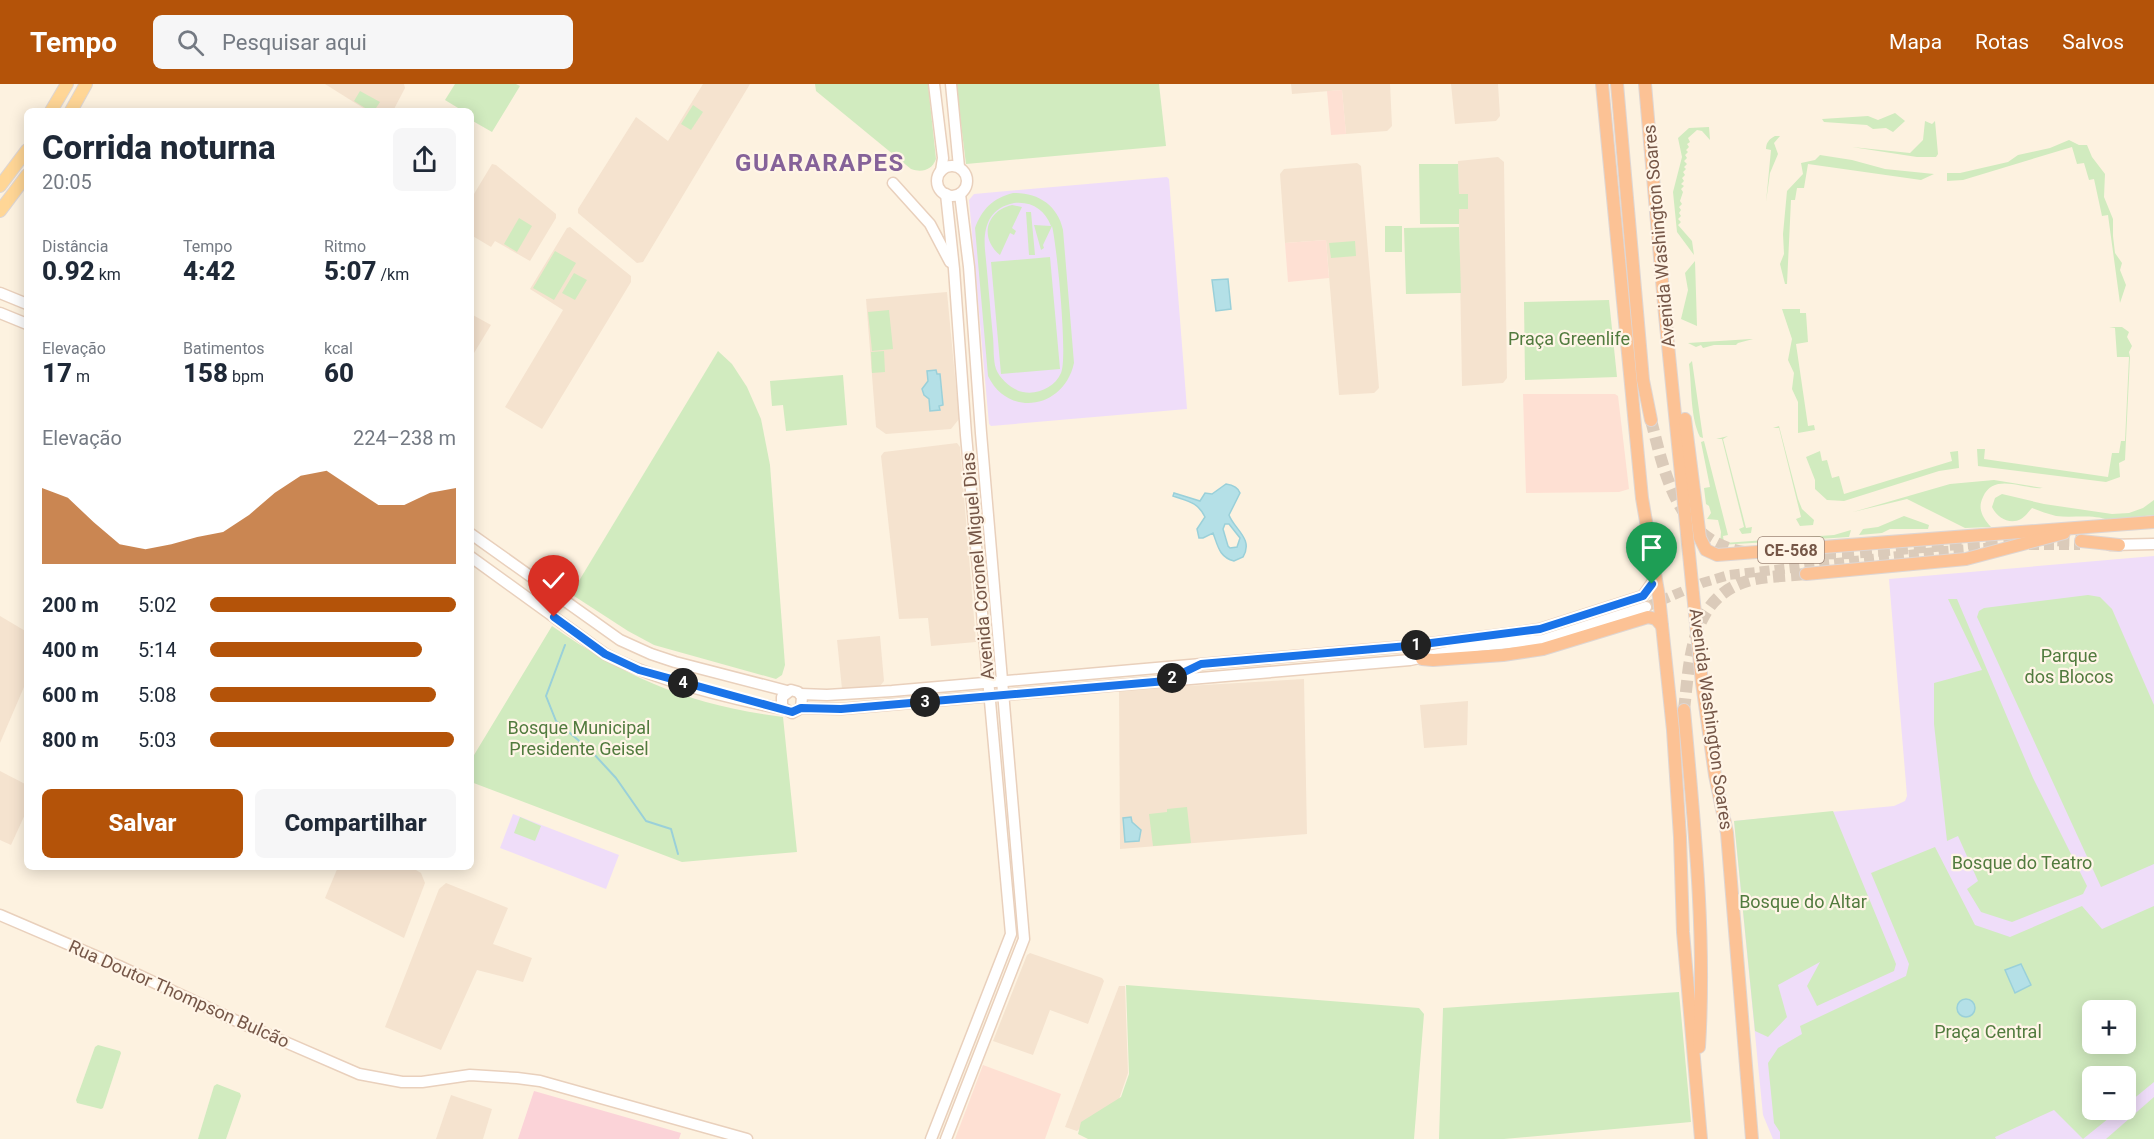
<!DOCTYPE html>
<html lang="pt">
<meta charset="utf-8">
<style>
:root{--surface:#fff;--page:#f6f6f7;--text:#1f2937;--muted:#747a83;--accent:#b45309}
body{margin:0;font-family:Roboto,sans-serif;background:var(--page);color:var(--text);height:100vh;display:flex;flex-direction:column;font-size:22px;white-space:nowrap}
*{box-sizing:border-box;margin:0}
p{font-size:20px;color:var(--muted)}
.icon{flex:none;width:33px;height:33px;fill:none;stroke:currentColor;stroke-width:2;stroke-linecap:round;stroke-linejoin:round}
.map{position:relative;flex:1;overflow:hidden}
.side{position:absolute;left:24px;top:24px;width:450px;height:762px;display:flex;flex-direction:column;background:var(--surface);border-radius:9px;box-shadow:0 3px 15px #0003}
.side>*{flex:none}
.buttons{position:absolute;left:2082px;top:916px;display:grid;gap:12px}
.buttons a{display:grid;place-items:center;width:54px;height:54px;border-radius:9px;background:var(--surface);box-shadow:0 3px 15px #0003;font-size:30px}
.pin{position:absolute;display:grid;place-items:center;width:51px;height:51px;color:#fff;margin:-62px -26px;border-radius:50% 50% 50% 0;rotate:-45deg;box-shadow:0 0 6px #0007}
.pin .icon{rotate:45deg}
.km{position:absolute;width:30px;height:30px;margin:-15px;border-radius:50%;background:#222;color:#fff;font-size:16px;line-height:30px;text-align:center}
.round{display:grid;place-items:center;flex:none;width:63px;height:63px;border-radius:9px;background:var(--page)}
.head{display:flex;align-items:center;justify-content:space-between;height:102px;padding:0 18px}
h1{font-size:33px;font-weight:800;line-height:45px}
.metrics{display:grid;grid-template-columns:repeat(3,1fr);gap:9px;height:102px;padding:6px 18px}
.metrics div{display:grid;align-content:center}
.metrics b{font-size:26px;font-weight:800}
.metrics small{font-size:16px;font-weight:400}
.metrics p{font-size:16px}
.chart{height:168px;padding:12px 18px}
.chart p{display:flex;justify-content:space-between}
.chart svg{width:100%;height:108px;margin-top:6px;fill:var(--accent);opacity:.7}
.cta{display:flex;gap:12px;margin-top:auto;padding:12px 18px}
.cta a{flex:1;height:69px;border-radius:9px;background:var(--accent);color:#fff;font-size:24px;font-weight:800;line-height:69px;text-align:center}
.cta a+a{background:var(--page);color:var(--text)}
ul{padding:0 18px;list-style:none;font-size:20px}
li{display:grid;grid-template-columns:96px 72px 1fr;align-items:center;height:45px}
li i{height:15px;border-radius:8px;background:var(--accent)}
header{display:flex;align-items:center;gap:36px;box-sizing:border-box;height:84px;padding:0 30px;background:var(--accent);color:#fff}
header strong{font-size:28px}
nav{display:flex;gap:33px;margin-inline-start:auto;font-size:21px}
.search{width:420px;height:54px;background:var(--page);display:flex;align-items:center;gap:15px;box-sizing:border-box;padding:0 21px;border-radius:9px;color:var(--muted);font-size:22px}
.map>svg:first-child{display:block}
.residential{fill:#f5e3cf}
.commercial{fill:#fee0d3}
.education{fill:#efddf9;fill-rule:evenodd}
.medical{fill:#fbd3d8}
.green{fill:#d1ebbf;fill-rule:evenodd}
.water{fill:#b4e0e7;stroke:#9ad0d9;stroke-width:1.5;fill-rule:evenodd}
.lines{fill:none;stroke-linecap:round;stroke-linejoin:round}
.stream{stroke:#9ad0d9;stroke-width:2}
.secondary-tunnel{stroke:#dbcbba;stroke-width:10;stroke-dasharray:10 5;stroke-linecap:butt}
.trunk-tunnel{stroke:#dbcbba;stroke-width:12;stroke-dasharray:12 6;stroke-linecap:butt}
.secondary-casing{stroke:#e9d0bc;stroke-width:13}
.primary-casing{stroke:#ded6d3;stroke-width:14}
.trunk-casing{stroke:#ded6d3;stroke-width:14}
.secondary{stroke:#fff;stroke-width:10}
.primary{stroke:#ffd696;stroke-width:12}
.trunk{stroke:#fcc295;stroke-width:12}
.route-casing{stroke:#fff;stroke-width:12}
.route{stroke:#1a73e8;stroke-width:8}
.labels{text-anchor:middle;stroke-width:4.5;stroke-linejoin:round;paint-order:stroke}
.shield{fill:#fff5e7;stroke:#9e8677;stroke-width:1.5}
.shield-label{font-size:16px;font-weight:bold;fill:#755647}
.street-label{font-size:18px;fill:#755647;stroke:#fff5e7}
.park-label{font-size:18px;fill:#517b3e;stroke:#fff5e7}
.district-label{font-size:24px;font-weight:bold;letter-spacing:1.5px;fill:#856299;stroke:#fff5e7}
</style>
<header>
<strong>Tempo</strong>
<div class="search"><svg class="icon" aria-label="search" viewBox="0 0 24 24"><circle cx="10" cy="10" r="6"/><path d="M15 15l6 6"/></svg>Pesquisar aqui</div>
<nav><a>Mapa</a><a>Rotas</a><a>Salvos</a></nav>
</header>
<div class="map">
<svg width="2154" height="1055" viewBox="0 0 2154 1055">
<rect width="100%" height="100%" fill="#fdf2e0"/>
<g class="residential">
<path d="M325,0H404L405,4L393,27H368Z"/>
<path d="M703,0H750L643,178L637,179L578,129V125L636,33L668,57Z"/>
<path d="M1291,0H1390L1392,42L1387,47L1346,50L1342,6L1292,10Z"/>
<path d="M1451,0H1498L1500,32L1496,37L1455,40Z"/>
<path d="M1498,73L1504,78L1507,294L1503,299L1462,302L1458,77Z"/>
<path d="M1357,79L1361,82L1379,304L1374,309L1339,311L1326,156L1285,159L1280,90L1284,85Z"/>
<path d="M492,80L496,81L556,130V134L530,177L495,157L491,163L471,151V115Z"/>
<path d="M570,143L631,192V198L542,345L505,323L563,226L530,205L567,144Z"/>
<path d="M947,208L959,335L951,345L886,350L876,343L866,215Z"/>
<path d="M471,230L491,241L471,274Z"/>
<path d="M957,359L960,363L976,558L931,562L928,534L899,535L881,372L884,368Z"/>
<path d="M0,532L27,548V596L0,659Z"/>
<path d="M880,552L884,597L880,602L842,605L837,556Z"/>
<path d="M1304,595L1307,750L1120,765L1119,606Z"/>
<path d="M1468,617L1467,661L1424,664L1420,621Z"/>
<path d="M0,687L27,701V726L11,761L0,756Z"/>
<path d="M338,783H411L421,789L425,799L404,854L325,814Z"/>
<path d="M446,799L508,824L493,860L532,874L523,898L477,886L441,966L385,943L439,805Z"/>
<path d="M1030,869L1102,894L1104,897L1088,940L1050,926L1033,971L993,957L1027,871Z"/>
<path d="M1119,902H1125L1128,989L1116,1024L1086,1039L1077,1047L1065,1043Z"/>
<path d="M451,1011L492,1025L483,1055H436Z"/>
</g>
<g class="commercial">
<path d="M1342,6L1346,50L1331,51L1327,7Z"/>
<path d="M1326,156L1329,194L1288,198L1285,159Z"/>
<path d="M1523,310H1615L1618,312L1629,405L1619,408L1526,409Z"/>
<path d="M983,981L1061,1010L1045,1055H955Z"/>
</g>
<g class="education">
<path d="M1167,93L1169,95L1187,325L991,342L989,340L969,116L974,110Z"/>
<path d="M2154,472V1055H1773L1763,1031L1734,737L1894,722L1905,717L1907,712L1889,495ZM2092,927H2126V960H2092ZM2092,993H2126V1026H2092Z"/>
<path d="M513,730L619,771L606,805L500,764Z"/>
</g>
<path class="medical" d="M534,1007L681,1049L679,1055H518Z"/>
<g class="green">
<path d="M455,0H516L520,2L492,48L471,36V27H463L445,16Z"/>
<path d="M815,0H928L936,75C932,86 922,89 911,85L816,7Z"/>
<path d="M956,0H1159L1166,62L966,80Z"/>
<path d="M360,7L380,18L374,27H370L354,17Z"/>
<path d="M693,21L703,28L691,46L681,40Z"/>
<path d="M1895,29L1905,37L1893,48L1886,44L1873,45L1867,41L1824,38L1822,35L1868,32L1878,36Z"/>
<path d="M1925,37L1932,40L1935,37L1938,70L1936,73H1917L1852,63L1910,69L1923,56Z"/>
<path d="M1709,43L1710,56L1702,47L1697,46L1688,54L1690,58L1687,60L1689,63L1686,66L1688,68L1685,71L1687,74L1684,77L1687,80L1684,83L1686,85L1683,88L1685,91L1682,94L1684,97L1681,100L1684,102L1681,105L1683,108L1680,117L1682,120L1679,123L1681,126L1679,129L1681,132L1678,135L1681,138L1678,141L1692,157L1694,171L1677,148L1673,108L1682,73L1678,54L1689,44Z"/>
<path d="M1775,52H1780L1774,59L1778,70L1770,89L1766,118L1771,66L1766,65C1766,59 1769,55 1775,52Z"/>
<path d="M2069,56L2079,61H2087L2092,73L2105,90L2104,113L2113,135V152L2115,169L2122,179L2120,186L2126,201L2120,219L2108,131L2102,132L2094,95L2089,96L2084,79L2077,80L2072,63L1963,96L1947,97V89H1960L2008,78L2018,71L2050,64Z"/>
<path d="M1820,71L1852,76L1885,85L1934,90L1921,96L1808,80L1804,104H1797L1795,116H1791L1787,200H1785L1780,180L1784,170L1783,150L1787,107L1803,90L1801,79L1815,76Z"/>
<path d="M1419,80H1458L1459,110H1468V125H1459V140H1420Z"/>
<path d="M1013,109C1037,108 1058,121 1063,146L1074,279C1064,325 1008,334 988,292L975,144C982,125 993,114 1013,109ZM1014,119C1032,117 1045,126 1051,142L1034,141L1041,166L1044,164L1043,161L1052,142C1057,162 1068,275 1061,289C1055,303 1038,311 1023,308C1012,306 1000,295 996,285C993,276 994,263 993,253C990,224 988,195 985,166C983,143 989,124 1014,119Z"/>
<path d="M1012,121L1022,123L1012,144L1016,147L1014,151L1010,149L1000,171C979,154 986,127 1012,121Z"/>
<path d="M1026,128H1031L1035,171H1029Z"/>
<path d="M519,134L532,142L517,168L504,160Z"/>
<rect x="1385" y="142" width="17" height="26"/>
<path d="M1459,143L1461,209L1406,210L1404,144Z"/>
<path d="M1355,157L1356,172L1331,174L1329,159Z"/>
<path d="M555,167L576,179L554,216L533,204Z"/>
<path d="M1050,173L1060,285L1001,290L991,178Z"/>
<path d="M1695,177L1697,242L1681,235L1688,206L1685,189Z"/>
<path d="M574,189L587,196L575,216L562,209Z"/>
<path d="M1609,216L1617,293L1525,296L1524,218Z"/>
<path d="M1782,225H1800V229H1806L1808,258L1796,260L1808,342L1814,341L1815,346L1798,349V318L1792,305L1794,289L1788,276L1792,255Z"/>
<path d="M889,226L893,265L872,267L868,228Z"/>
<path d="M2109,243H2122L2129,248L2127,253L2132,262L2129,268L2130,273L2125,376L2119,379L2120,393L2106,398L1978,382L1977,365H1985L1984,375L2108,393L2112,369H2119L2121,357H2125L2129,273H2117L2115,244Z"/>
<path d="M1751,255H1753L1738,259L1736,261H1714L1703,264L1701,261L1696,263L1688,259Z"/>
<path d="M718,267L732,280L747,303L761,335L770,381L785,581L782,591L776,595L654,561L628,547L571,510Z"/>
<path d="M884,267L885,288L872,289L871,268Z"/>
<path d="M1692,277L1703,354L1700,353C1690,332 1692,303 1689,280Z"/>
<path d="M843,291L847,341L786,347L783,321L772,322L770,297Z"/>
<path d="M1779,342L1798,415L1802,425L1814,436L1813,441L1800,442L1796,435L1801,433L1779,344H1773Z"/>
<path d="M1728,352L1723,355L1746,444L1752,443L1751,449L1742,450L1739,445L1744,443L1722,355H1716Z"/>
<path d="M1704,357L1728,451L1723,452L1724,459L1834,451L1851,446L1849,453L1720,461L1721,448L1718,436L1707,435L1711,429L1709,422L1706,420L1704,404L1710,403L1701,358Z"/>
<path d="M1820,367L1822,377L1827,376L1832,394L1839,392L1844,410L1952,377L1950,368L1958,367L1959,384L1939,387L1844,417L1827,416L1815,405V396L1806,373Z"/>
<path d="M1994,396L2043,404C2024,406 1994,388 1983,413C1977,425 1983,434 1991,443L1965,444L1907,415L1853,428L1950,400Z"/>
<path d="M2002,410L2044,420L2112,430L2129,429L2143,424L2154,416V431L2108,436C2094,430 2072,434 2056,432C2048,430 2040,427 2032,424C2029,427 2025,433 2021,435C2010,441 1997,434 1992,423L1995,414Z"/>
<path d="M1904,432L1929,441L1928,445H1890L1882,449L1859,451L1863,445L1878,443Z"/>
<path d="M2088,511L2100,513L2112,525L2154,621V780L2101,803L1977,533L1979,527L1984,524Z"/>
<path d="M1948,515H1957L2033,694L2087,802L2083,810L2012,838L1981,828L1967,805L1978,797L1958,752L1947,757L1934,640V599L1982,586Z"/>
<path d="M552,542C628,595 690,621 783,633L797,768L682,778L471,698V676Z"/>
<path d="M1187,723L1191,759L1153,762L1149,730L1167,728V725Z"/>
<path d="M1833,727L1896,880L1894,887L1817,922L1807,902L1820,878L1778,901L1787,933L1768,953L1755,947L1734,737Z"/>
<path d="M520,733L541,742L535,757L514,749Z"/>
<path d="M1935,763L1975,841L2010,853L2082,822L2102,845L2154,822V998L2126,1021V993H2092V1026H2119L2083,1055L2054,1026L1995,1053L1996,1055H1780V1048L1774,1039L1768,979L1778,964L1802,950L1800,942L1906,892L1909,880L1871,789ZM2092,927H2126V960H2092Z"/>
<path d="M1126,901L1419,924L1424,930L1414,1055H1088L1078,1050L1081,1038L1121,1013L1129,990Z"/>
<path d="M1679,908L1691,1038L1504,1055H1439L1443,924Z"/>
<path d="M98,961L120,967L121,969L103,1024L101,1025L77,1019L76,1016L95,963Z"/>
<path d="M217,1000L240,1009L241,1012L226,1055H198L214,1002Z"/>
<path d="M2154,1013V1055H2106Z"/>
</g>
<g class="water">
<path d="M1228,195L1231,225L1216,227L1212,196Z"/>
<path d="M936,286L937,290H940L943,321L939,322L940,326L930,327L929,315L924,311L922,305L928,297L927,287Z"/>
<path d="M1226,400C1233,401 1238,403 1240,409L1229,431C1234,445 1254,455 1243,473L1234,477C1219,473 1218,462 1213,449L1203,454H1199L1197,445L1205,433C1198,418 1187,417 1173,412L1174,409L1200,417L1205,409L1212,410ZM1225,440H1229L1240,454L1237,463L1230,464L1228,462L1223,445Z"/>
<path d="M1131,733L1132,738L1141,746L1139,757L1125,758L1123,734Z"/>
<path d="M2021,880L2031,901L2015,909L2005,886Z"/>
<circle cx="1966" cy="924" r="9"/>
</g>
<g class="lines">
<path class="stream" d="M565,561L546,612L556,637L592,668L616,694L646,737L671,745L678,770"/>
<g class="secondary-tunnel">
<path d="M2029,461H2080"/>
<path d="M1646,523L1702,499L1729,491L1944,467L1998,463"/>
</g>
<g class="trunk-tunnel">
<path d="M1651,336C1665,391 1678,457 1744,468"/>
<path d="M1788,470L1850,469L2021,455L2081,457"/>
<path d="M1684,626C1690,575 1690,512 1751,496C1769,492 1788,492 1806,490"/>
</g>
<g class="secondary-casing">
<g id="secondary">
<path d="M934,0L943,74L941,87"/>
<path d="M951,0L959,83"/>
<circle cx="952" cy="97" r="15"/>
<path d="M893,99L930,140L950,178"/>
<path d="M0,209L27,220"/>
<path d="M0,229L27,240"/>
<path d="M471,450L620,556L651,570L675,578L787,607"/>
<path d="M2110,461L2154,460"/>
<path d="M471,473L605,570C653,596 729,614 783,625"/>
<path d="M800,610L827,611L892,607L1408,562L1520,548L1540,545L1643,512L1652,499L1655,490"/>
<path d="M801,624L802,613L798,608L791,606L782,613V623L792,629L801,624L841,625L1410,576L1477,562L1543,556L1646,523"/>
<path d="M0,831L119,882L232,935L359,990L402,998H422L470,991L517,994L540,997L747,1055"/>
<path d="M931,1055L1011,850L966,351L954,185L946,110"/>
<path d="M946,1055L1024,855L981,349L969,183L960,110"/>
</g>
</g>
<g class="primary-casing">
<g id="primary">
<path d="M51,27L67,0"/>
<path d="M71,27L86,0"/>
<path d="M0,102L27,66"/>
<path d="M0,127L27,91"/>
</g>
</g>
<g class="trunk-casing">
<g id="trunk">
<path d="M1602,0L1642,414L1659,513L1673,646L1680,753L1683,848L1701,1055"/>
<path d="M1617,0L1643,296L1651,336"/>
<path d="M1645,0L1665,231L1702,599L1715,691L1727,749L1752,1055"/>
<path d="M1685,335L1700,454L1706,466L1717,471L2154,438"/>
<path d="M2081,457L2119,461"/>
<path d="M1806,490L1966,475L2064,449"/>
<path d="M1422,575L1433,576L1503,571L1543,565L1648,533L1656,535L1662,542"/>
<path d="M1684,626C1694,737 1706,851 1699,963"/>
</g>
</g>
<use href="#secondary" class="secondary"/>
<use href="#primary" class="primary"/>
<use href="#trunk" class="trunk"/>
</g>
<g class="lines">
<g class="route-casing">
<path id="route" d="M554,533L605,570L639,586L792,628L801,624L841,625L1166,597L1201,580L1408,562L1540,545L1643,512L1652,500"/>
</g>
<use href="#route" class="route"/>
</g>
<g class="labels">
<rect class="shield" x="1758" y="453" width="66" height="26" rx="4.5"/>
<g class="shield-label">
<text x="1791" y="472">CE-568</text>
</g>
<g class="street-label">
<text transform="translate(1659 152) rotate(-95)" y="6">Avenida Washington Soares</text>
<text transform="translate(978 482) rotate(-95)" y="6">Avenida Coronel Miguel Dias</text>
<text transform="translate(1711 635) rotate(82)" y="6">Avenida Washington Soares</text>
<text transform="translate(179 910) rotate(24)" y="6">Rua Doutor Thompson Bulcão</text>
</g>
<g class="park-label">
<text x="1569" y="261">Praça Greenlife</text>
<text x="2069" y="578">Parque<tspan x="2069" dy="21">dos Blocos</tspan></text>
<text x="579" y="650">Bosque Municipal<tspan x="579" dy="21">Presidente Geisel</tspan></text>
<text x="2022" y="785">Bosque do Teatro</text>
<text x="1803" y="824">Bosque do Altar</text>
<text x="1988" y="954">Praça Central</text>
</g>
<g class="district-label">
<text x="820" y="87">GUARARAPES</text>
</g>
</g>
</svg>
<div class="buttons">
<a>+</a>
<a>−</a>
</div>
<div class="pin" style="left:1652px;top:500px;background:#1e9e55"><svg class="icon" aria-label="arrive" viewBox="0 0 24 24"><path d="M6 21V4h12l-3 4 3 4H6"/></svg></div>
<div class="pin" style="left:554px;top:533px;background:#d93025"><svg class="icon" aria-label="check" viewBox="0 0 24 24"><path d="M5 12l5 5 9-10"/></svg></div>
<b class="km" style="left:1416px;top:561px">1</b>
<b class="km" style="left:1172px;top:594px">2</b>
<b class="km" style="left:925px;top:618px">3</b>
<b class="km" style="left:683px;top:599px">4</b>
<section class="side">
<div class="head"><div><h1>Corrida noturna</h1><p>20:05</p></div><a class="round"><svg class="icon" aria-label="share" viewBox="0 0 24 24"><path d="M12 15V3M7 8l5-5 5 5M5 13v7h14v-7"/></svg></a></div>
<div class="metrics">
<div><p>Distância</p><b>0.92<small> km</small></b></div>
<div><p>Tempo</p><b>4:42</b></div>
<div><p>Ritmo</p><b>5:07<small> /km</small></b></div>
</div>
<div class="metrics">
<div><p>Elevação</p><b>17<small> m</small></b></div>
<div><p>Batimentos</p><b>158<small> bpm</small></b></div>
<div><p>kcal</p><b>60</b></div>
</div>
<div class="chart"><p><span>Elevação</span>224–238 m</p>
<svg viewBox="0 0 160 44" preserveAspectRatio="none"><path d="M0 44V13L10 17L20 27L30 36L40 38L50 36L60 33L70 31L80 24L90 15L100 8L110 6L120 13L130 20L140 20L150 15L160 13V44z"/></svg>
</div>
<ul>
<li><b>200 m</b>5:02<i style="width:100%"></i></li>
<li><b>400 m</b>5:14<i style="width:86%"></i></li>
<li><b>600 m</b>5:08<i style="width:92%"></i></li>
<li><b>800 m</b>5:03<i style="width:99%"></i></li>
</ul>
<div class="cta"><a>Salvar</a><a>Compartilhar</a></div>
</section>
</div>
